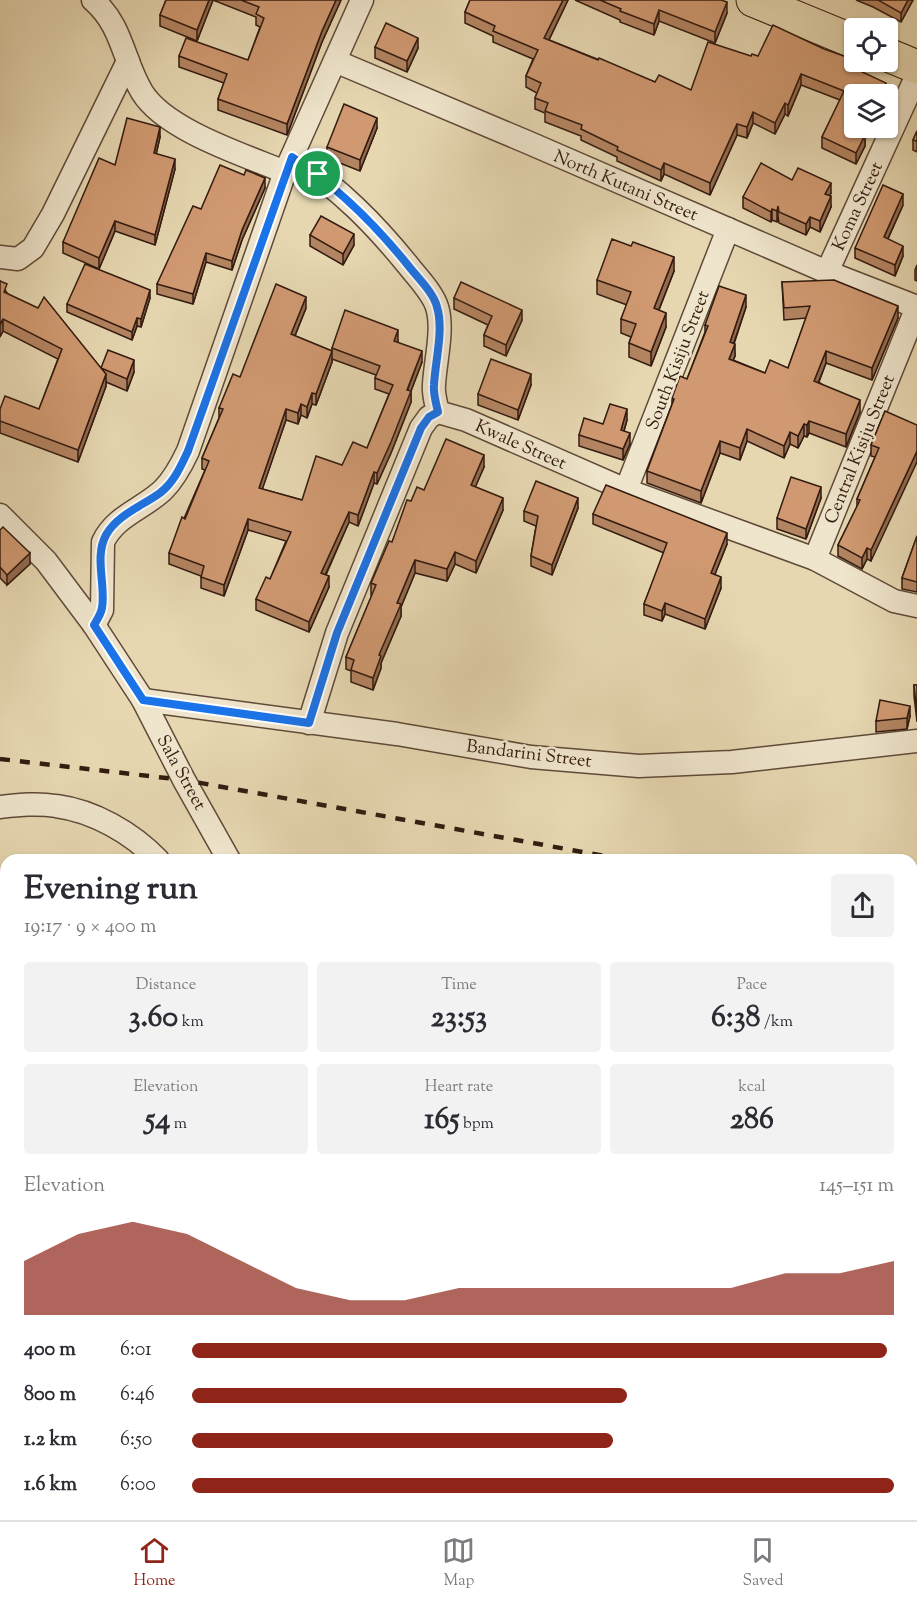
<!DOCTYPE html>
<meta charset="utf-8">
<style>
:root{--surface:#fff;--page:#f2f2f3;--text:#2b2b33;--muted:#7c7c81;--line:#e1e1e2;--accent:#8f2418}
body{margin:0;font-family:"Sorts Mill Goudy",serif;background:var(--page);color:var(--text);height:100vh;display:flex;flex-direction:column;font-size:22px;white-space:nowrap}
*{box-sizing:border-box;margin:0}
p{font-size:20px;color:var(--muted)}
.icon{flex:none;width:33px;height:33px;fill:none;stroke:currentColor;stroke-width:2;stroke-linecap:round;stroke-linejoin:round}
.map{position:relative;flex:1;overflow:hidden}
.drawer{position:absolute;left:0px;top:854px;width:918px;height:668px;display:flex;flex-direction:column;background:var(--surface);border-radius:18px 18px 0 0;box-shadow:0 2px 4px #0004}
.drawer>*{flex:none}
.controls{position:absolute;left:844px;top:18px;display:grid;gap:12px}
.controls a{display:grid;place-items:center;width:54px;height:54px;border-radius:6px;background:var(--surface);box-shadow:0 2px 4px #0004;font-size:30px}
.pin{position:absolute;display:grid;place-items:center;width:51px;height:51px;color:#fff;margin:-26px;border:3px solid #fff;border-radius:50%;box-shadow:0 2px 6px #0007}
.round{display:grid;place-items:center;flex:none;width:63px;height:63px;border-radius:6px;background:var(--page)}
.overview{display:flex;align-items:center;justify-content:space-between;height:102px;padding:0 24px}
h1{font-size:33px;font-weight:700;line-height:45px}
.stats{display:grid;grid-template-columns:repeat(3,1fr);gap:9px;height:102px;padding:6px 24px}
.stats div{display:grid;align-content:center;border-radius:6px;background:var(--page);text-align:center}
.stats b{font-size:30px;font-weight:700}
.stats small{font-size:16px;font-weight:400}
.stats p{font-size:16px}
.chart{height:168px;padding:12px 24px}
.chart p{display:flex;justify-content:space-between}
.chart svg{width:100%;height:108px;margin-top:6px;fill:var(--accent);opacity:.7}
ul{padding:0 24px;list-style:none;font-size:20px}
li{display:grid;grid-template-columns:96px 72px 1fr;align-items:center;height:45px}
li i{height:15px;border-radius:8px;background:var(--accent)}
.menu{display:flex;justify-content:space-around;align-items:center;height:84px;border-top:2px solid var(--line);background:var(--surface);font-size:16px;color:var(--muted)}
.menu a{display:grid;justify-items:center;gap:3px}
.menu .current{color:var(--accent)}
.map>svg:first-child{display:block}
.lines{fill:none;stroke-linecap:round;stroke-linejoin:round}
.minor-casing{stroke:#604a38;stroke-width:25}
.primary-casing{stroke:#331b10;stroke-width:35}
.minor{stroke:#efe5cc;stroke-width:22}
.primary{stroke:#e6d7b1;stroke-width:33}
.rail{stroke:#331b10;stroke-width:4.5;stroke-dasharray:10 10;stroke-linecap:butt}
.wall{fill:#b38461;stroke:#331b10;stroke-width:1.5;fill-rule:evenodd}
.shaded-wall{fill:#926b4f;stroke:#331b10;stroke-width:1.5}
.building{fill:#d09971;stroke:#331b10;stroke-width:1.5}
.route-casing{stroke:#fff;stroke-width:12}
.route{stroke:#1a73e8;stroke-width:8}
.labels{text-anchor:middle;stroke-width:5;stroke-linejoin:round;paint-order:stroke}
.street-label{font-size:18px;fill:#331b10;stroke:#efe5cc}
</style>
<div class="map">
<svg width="917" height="1520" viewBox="0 0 917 1520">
<rect width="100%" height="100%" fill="#e6d7b1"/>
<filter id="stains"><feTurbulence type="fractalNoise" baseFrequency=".00333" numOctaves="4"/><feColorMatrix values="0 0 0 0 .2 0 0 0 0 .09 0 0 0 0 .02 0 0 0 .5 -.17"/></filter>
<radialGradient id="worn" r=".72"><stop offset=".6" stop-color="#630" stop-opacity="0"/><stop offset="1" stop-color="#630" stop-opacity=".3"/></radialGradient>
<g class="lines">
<g class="minor-casing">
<g id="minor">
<path d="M93,0C123,26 123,61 142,92C165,130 244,155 285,172"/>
<path d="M335,61L527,142L827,272L917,307L815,559"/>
<path d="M292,157C340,189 375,224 411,269C420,280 433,294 437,307C444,329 435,362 434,385C433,394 436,403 438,412"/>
<path d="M0,257L18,259L33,248L53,214L128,61"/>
<path d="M827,272L917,75"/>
<path d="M626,490L728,229"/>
<path d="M0,515L46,561L94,625L143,700L184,780L229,860"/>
<path d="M94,625L102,610L103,542C115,516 143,509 163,490C174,479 181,466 188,451L285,172L362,0"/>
<path d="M143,700L397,734L531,757L639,766L732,762L917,741"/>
<path d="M309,723L337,633L421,428L429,417L438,412L466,420L626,490L815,559L894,601L917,606"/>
<path d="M0,807C19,805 37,803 56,806C94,811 132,833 158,860"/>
<path d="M912,962L917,963"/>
<path d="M0,1048L6,1043"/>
<path d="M912,1079L917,1077"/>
<path d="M912,1309L917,1314"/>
<path d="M0,1394L6,1389"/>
<path d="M438,1515L439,1520"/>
<path d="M632,1515L639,1520"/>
</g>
</g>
<g class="primary-casing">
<g id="primary">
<path d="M753,0L855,42"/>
<path d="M888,55L917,67"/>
</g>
</g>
<use href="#minor" class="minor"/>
<use href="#primary" class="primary"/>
<g class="rail">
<path d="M0,759L184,780L627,860"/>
<path d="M912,911H917"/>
</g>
</g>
<g class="wall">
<path d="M166,0H341L322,42L287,135L218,110V99L224,83L179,67V56L248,60L260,27L256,25V17L213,0L197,41L160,26V15Z"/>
<path d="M470,0H568L549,40L655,82L691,90L751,56H758L856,70L886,94L865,139V146L856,164L822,148V137L840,100L801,85L788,116L785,114L775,134L753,123L747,138L737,135L710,195L664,174L661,181L617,161V157L581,140V136L545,122V113L535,109V98L537,93L526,87V76L533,59L493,42V36L465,23V12Z"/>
<path d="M575,0H721L727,13L715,43L659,21L654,35L620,22V20Z"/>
<path d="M856,0H913L901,22L873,7Z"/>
<path d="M375,47L418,48L407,72L375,58Z"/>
<path d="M377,128L360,171L327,158V147Z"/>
<path d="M917,131V152L913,150V140Z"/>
<path d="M160,137L156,154L175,169L155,245L115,231L99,269L63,253V242L115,165Z"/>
<path d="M792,180L831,193L829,195L831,207L820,232L810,227L806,235L779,223L778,217L777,222L772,220L771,222L743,208V197Z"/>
<path d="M265,188L242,240L232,270L206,262L193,304L157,294V284L201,209Z"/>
<path d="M903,205L888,239L903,256L895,276L855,258V248Z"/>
<path d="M310,235L354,245L343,265L310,246Z"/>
<path d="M917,265V281L915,280V270Z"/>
<path d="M674,271L659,310L666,327L651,366L629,357V343L631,337L621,333V319L627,305L597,294V280Z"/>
<path d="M0,281L7,293L101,368L134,372L127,391L106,382V386L78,462L0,433V409H39L58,359L3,331L0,337Z"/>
<path d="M782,282L898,318L872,380L826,363L819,382L860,412L846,447L809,433L807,437L804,436L798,448L790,444L784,458L747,441L740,460L720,453L701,503L647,483V471L672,405V398L687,379L705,332V325L746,307L734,344L735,356L733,360L765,373L788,368L806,318L784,320Z"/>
<path d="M150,298L141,327L137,326L132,340L67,312V304Z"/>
<path d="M454,298L522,320L506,356L484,346V335L488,325L454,309Z"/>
<path d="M306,308L295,336L332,351V348L398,340V342L422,362L411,391V402L391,453L377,484L374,483L358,526L349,522L326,575L329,587L309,632L256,610V599L270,579L286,541L248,530L224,596L201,588V576L169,564V553L205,470L202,469V458L219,418V408L240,377ZM332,359L376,375L375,378V389L389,394L367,448L342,465L302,500L262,489L286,420L298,424L301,415L307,418L312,404L316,405L332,362Z"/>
<path d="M531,385L518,420L478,405V394Z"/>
<path d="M885,411L871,561L867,559L862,569L838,556V545L857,507V499L875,457L871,456V445Z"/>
<path d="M627,420L624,431L630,444L623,460L579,446V435L603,424Z"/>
<path d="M484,467L475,487L503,510L476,573L455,564L447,581L415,573L401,607V616L381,663V668L373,690L351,682V671L346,669V657L372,595H371V583L392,542L411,501L424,490Z"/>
<path d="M821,498L806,539L777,529V518Z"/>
<path d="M578,508L552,575L531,566V556L536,526L524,521V511Z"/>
<path d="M593,514L727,544L715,574L721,588L705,629L665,614L662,621L644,615V604L664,553L593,524Z"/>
<path d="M0,530L30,564L7,585L0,578Z"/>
<path d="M917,536V592L902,589V578Z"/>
<path d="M914,685H917V722L914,696Z"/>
<path d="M910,716L907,729L876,732V721Z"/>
<path d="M917,1085V1101L914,1092V1087Z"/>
<path d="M0,1099L1,1105L6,1101V1131L0,1126Z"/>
<path d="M6,1239V1275L0,1265V1243Z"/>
<path d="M331,1515H384L385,1520H332Z"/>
<path d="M533,1515H564L561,1520H538L533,1517Z"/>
<rect x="695" y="1515" width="45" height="5"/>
</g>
<g class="shaded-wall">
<path d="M209,0H213L197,41V30Z"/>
<path d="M336,0H341L322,42L287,135V124L322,31Z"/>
<path d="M563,0H568L544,50V38Z"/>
<path d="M908,0H913L901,22V13Z"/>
<path d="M727,2V13L715,43V32Z"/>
<path d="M659,10V21L654,35V24Z"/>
<path d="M418,38V48L407,72V61Z"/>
<path d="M801,74V85L788,116V105Z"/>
<path d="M886,83V94H881Z"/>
<path d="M785,103V114L775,134V123Z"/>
<path d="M753,112V123L747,138V127Z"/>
<path d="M377,118V128L360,171V160Z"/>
<path d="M737,124V135L710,195V183Z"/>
<path d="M160,127V137L154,164V153Z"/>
<path d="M865,128H870L865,139V146L856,164V153Z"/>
<path d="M175,159V169L155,245V235Z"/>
<path d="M664,163V174L661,181V170Z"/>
<path d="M265,178V188L242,240L232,270V261L242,230Z"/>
<path d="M831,183V193L825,204V194Z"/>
<path d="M903,194V205L884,247V237Z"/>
<path d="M831,196V207L820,232V221Z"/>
<path d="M778,206V217L777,222V211Z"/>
<path d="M772,209V220L771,222V212Z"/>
<path d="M810,217V227L806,235V224Z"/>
<path d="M115,221V231L99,269V258Z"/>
<path d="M354,234V245L343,265V254Z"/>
<path d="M903,246V256L895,276V265Z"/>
<path d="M206,253V262L193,304V294Z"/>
<path d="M674,257V271L654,322V308Z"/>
<path d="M150,290V298L141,327V319Z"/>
<path d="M746,295V307L730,354V342Z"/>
<path d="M306,297V308L291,345V334Z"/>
<path d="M898,306V318L872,380V368Z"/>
<path d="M522,310V320L506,356V345Z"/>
<path d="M666,313V327L651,366V352Z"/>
<path d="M137,318V326L132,340V332Z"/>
<path d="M3,319V331L0,337V325Z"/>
<path d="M398,330V340L394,352V341Z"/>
<path d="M735,344V356L729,371V359Z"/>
<path d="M332,351V362L316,405V394Z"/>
<path d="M422,351V362L411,391V402L391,453L377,484V473Z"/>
<path d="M826,351V363L814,393V381Z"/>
<path d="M134,360V372L127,391V379Z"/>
<path d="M106,374V386L78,462V450Z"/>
<path d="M531,374V385L518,420V410Z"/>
<path d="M312,393V404L307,418V407Z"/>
<path d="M860,400V412L846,447V434Z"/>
<path d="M301,404V415L298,424V413Z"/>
<path d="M286,409V420L259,499V488Z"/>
<path d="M627,409V420L621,441V430Z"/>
<path d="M809,421V433L807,437V425Z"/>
<path d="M804,424V436L798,448V436Z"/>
<path d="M747,429V441L740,460V448Z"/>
<path d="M790,432V444L784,458V446Z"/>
<path d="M630,433V444L623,460V449Z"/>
<path d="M720,441V453L701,503V491Z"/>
<path d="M917,451V462L871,561V550Z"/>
<path d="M484,455V467L471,497V485Z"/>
<path d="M374,472V483L358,526V515Z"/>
<path d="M821,487V498L806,539V529Z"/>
<path d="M503,498V510L476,573V561Z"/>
<path d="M578,498V508L552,575V565Z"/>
<path d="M349,512V522L321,584V573Z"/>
<path d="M248,519V530L224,596V585Z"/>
<path d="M727,533V544L711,584V573Z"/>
<path d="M867,548V559L862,569V558Z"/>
<path d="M455,552V564L447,581V569Z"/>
<path d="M30,553V564L7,585V575Z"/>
<path d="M415,560V573L401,607V616L381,663V668L373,690V678L379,655L397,603Z"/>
<path d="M329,576V587L309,632V622Z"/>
<path d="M721,577V588L705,629V619Z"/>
<path d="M665,603V614L662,621V611Z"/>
<path d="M910,706V716L907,729V718Z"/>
<path d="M6,1015V1026L0,1031V1021Z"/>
</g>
<g class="building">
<path d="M166,0H209L197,30L160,15Z"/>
<path d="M241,0H336L322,31L287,124L218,99L227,74L179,56L186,38L248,60L264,18L256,14L259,7Z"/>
<path d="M470,0H563L544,38L598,60L599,58L655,82L659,75L691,90L708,42L751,56L752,54L758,56L773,25L824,49L855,60V62H856L854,68L886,83L881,94H855V128H865L863,134L865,135L856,153L822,137L844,91L801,74L788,105L785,103L775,123L753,112L747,127L737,124L710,183L664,163L661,170L617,150L618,147L581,129L582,125L545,111L548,103L535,98L541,83L526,76L538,50L493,31L495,26L465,12Z"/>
<path d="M600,0H721L727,2L715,32L659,10L654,24L620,11L621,9Z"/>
<path d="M878,0H908L901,13Z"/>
<path d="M386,23L418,38L407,61L375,47Z"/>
<path d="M344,104L377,118L360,160L327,147Z"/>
<path d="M127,118L160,127L154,153L175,159L155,235L115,221L99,258L63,242L99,158L115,165Z"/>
<path d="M917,131V141L913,140Z"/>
<path d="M761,163L792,180L798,168L831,183L825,194L831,196L820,221L810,217L806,224L779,212L778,206L777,211L772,209L771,212L743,197Z"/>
<path d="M220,165L244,175L246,170L265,178L242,230L232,261L206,253L193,294L157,284L193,206L201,209Z"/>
<path d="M883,185L903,194L884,237L903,246L895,265L855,248Z"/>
<path d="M321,216L354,234L343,254L310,235Z"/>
<path d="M612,239L631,246L633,242L674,257L654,308L666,313L651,352L629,343L636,324L621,319L631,292L597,280Z"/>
<path d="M85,264L150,290L141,319L137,318L132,332L67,304Z"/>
<path d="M834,280L898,306L872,368L826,351L814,381L860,400L846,434L809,421L807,425L804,424L798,436L790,432L784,446L747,429L740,448L720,441L701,491L647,471L674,399L672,398L680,376L687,379L708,326L705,325L719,286L746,295L730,342L735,344L729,359L765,373L770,360L788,368L810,306L784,308L782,282Z"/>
<path d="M0,281L7,284L4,292L38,308L44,297L101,368L108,350L134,360L127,379L101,368L106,374L78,450L0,421V409L5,396L39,409L62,349L3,319L0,325Z"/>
<path d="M461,282L522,310L506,345L484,335L492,316L454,298Z"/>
<path d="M276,284L306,297L291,334L332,351L316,394L312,393L307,407L301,404L298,413L286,409L259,488L302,500L316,456L342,465L353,442L367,448L393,385L375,378L380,366L332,348L345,310L398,330L394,341L422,351L407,390L411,391L391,442L377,473L374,472L358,515L349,512L321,573L329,576L309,622L256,599L266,577L270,579L291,532L248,519L224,585L201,577L204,566L169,553L182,517L185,519L209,461L202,458L223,409L219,408L233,374L240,377Z"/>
<path d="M491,359L531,374L518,410L478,394Z"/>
<path d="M610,404L627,409L621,430L630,433L623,449L579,435L584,418L603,424Z"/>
<path d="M885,411L917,425V451L871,550L867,548L862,558L838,545L860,500L857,499L879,448L871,445Z"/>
<path d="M446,439L484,455L471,485L503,498L476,561L455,552L447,569L415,560L397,603L401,604L379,655L381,656L373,678L351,670L354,660L346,657L376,585L371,583L389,541L392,542L407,500L411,501L417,487L424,490Z"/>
<path d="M791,477L821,487L806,529L777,518Z"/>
<path d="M536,481L578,498L552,565L531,556L538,516L524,511Z"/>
<path d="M606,485L727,533L711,573L721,577L705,619L665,603L662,611L644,604L667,543L593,514Z"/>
<path d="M3,527L30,553L7,575L0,567V530Z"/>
<path d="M917,536V582L902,578Z"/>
<path d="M914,685H917V712Z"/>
<path d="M880,700L910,706L907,718L876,721Z"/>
<path d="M0,1002L6,1008V1015L0,1021Z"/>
<path d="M917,1085V1096L914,1087Z"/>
<path d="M6,1101V1123L0,1117V1106Z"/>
<path d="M6,1239V1264L0,1254V1243Z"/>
<path d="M335,1515H384L385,1520H336Z"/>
<path d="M539,1515H561L559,1520H549Z"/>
<path d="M701,1515H740L737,1520H710Z"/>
</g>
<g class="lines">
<g class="route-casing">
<path id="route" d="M292,157C339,188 376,225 411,269C420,280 434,294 437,307C444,330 435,362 434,385C433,393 436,403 438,412L429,417L421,428L337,633L309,723L143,700L94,625C97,620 101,614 102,608C106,585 94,557 106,535C117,515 142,506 160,493C174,482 181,466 188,451Z"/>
</g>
<use href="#route" class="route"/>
</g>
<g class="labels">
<g class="street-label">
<text transform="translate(626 185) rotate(23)" y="6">North Kutani Street</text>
<text transform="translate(857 206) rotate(-65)" y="6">Koma Street</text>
<text transform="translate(677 360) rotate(-69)" y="6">South Kisiju Street</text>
<text transform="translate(521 444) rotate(24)" y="6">Kwale Street</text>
<text transform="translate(859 449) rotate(-68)" y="6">Central Kisiju Street</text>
<text transform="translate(529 753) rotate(7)" y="6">Bandarini Street</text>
<text transform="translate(182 772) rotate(61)" y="6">Sala Street</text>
</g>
</g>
<rect width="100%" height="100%" filter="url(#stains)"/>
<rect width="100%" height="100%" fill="url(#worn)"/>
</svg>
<div class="controls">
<a><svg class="icon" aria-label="locate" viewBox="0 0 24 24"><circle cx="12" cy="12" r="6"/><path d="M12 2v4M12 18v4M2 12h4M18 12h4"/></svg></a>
<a><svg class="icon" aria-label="layers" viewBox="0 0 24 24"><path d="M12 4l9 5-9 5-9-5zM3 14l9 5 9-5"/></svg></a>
</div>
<div class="pin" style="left:318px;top:174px;background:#1e9e55"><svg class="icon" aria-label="arrive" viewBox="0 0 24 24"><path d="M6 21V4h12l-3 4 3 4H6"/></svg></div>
<section class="drawer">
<div class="overview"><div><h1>Evening run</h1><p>19:17 · 9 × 400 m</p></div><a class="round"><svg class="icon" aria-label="share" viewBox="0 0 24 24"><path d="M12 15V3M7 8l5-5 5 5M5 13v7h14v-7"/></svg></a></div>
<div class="stats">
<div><p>Distance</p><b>3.60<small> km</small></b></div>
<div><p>Time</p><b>23:53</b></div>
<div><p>Pace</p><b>6:38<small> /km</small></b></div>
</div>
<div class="stats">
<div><p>Elevation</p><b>54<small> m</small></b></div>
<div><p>Heart rate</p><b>165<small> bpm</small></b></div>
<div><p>kcal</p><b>286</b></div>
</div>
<div class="chart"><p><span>Elevation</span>145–151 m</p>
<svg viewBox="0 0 160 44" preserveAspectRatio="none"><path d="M0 44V22L10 11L20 6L30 11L40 22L50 33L60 38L70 38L80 33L90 33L100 33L110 33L120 33L130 33L140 27L150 27L160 22V44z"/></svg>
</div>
<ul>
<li><b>400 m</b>6:01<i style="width:99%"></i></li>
<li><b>800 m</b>6:46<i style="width:62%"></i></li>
<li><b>1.2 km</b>6:50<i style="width:60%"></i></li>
<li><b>1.6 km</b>6:00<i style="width:100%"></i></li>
</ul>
</section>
</div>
<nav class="menu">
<a class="current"><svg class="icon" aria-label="home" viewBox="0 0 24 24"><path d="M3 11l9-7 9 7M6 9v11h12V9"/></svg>Home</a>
<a><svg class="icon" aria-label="map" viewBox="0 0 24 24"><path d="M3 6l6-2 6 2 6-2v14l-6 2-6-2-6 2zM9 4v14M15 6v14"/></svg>Map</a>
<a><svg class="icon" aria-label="saved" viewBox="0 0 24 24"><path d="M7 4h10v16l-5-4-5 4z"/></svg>Saved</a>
</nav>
